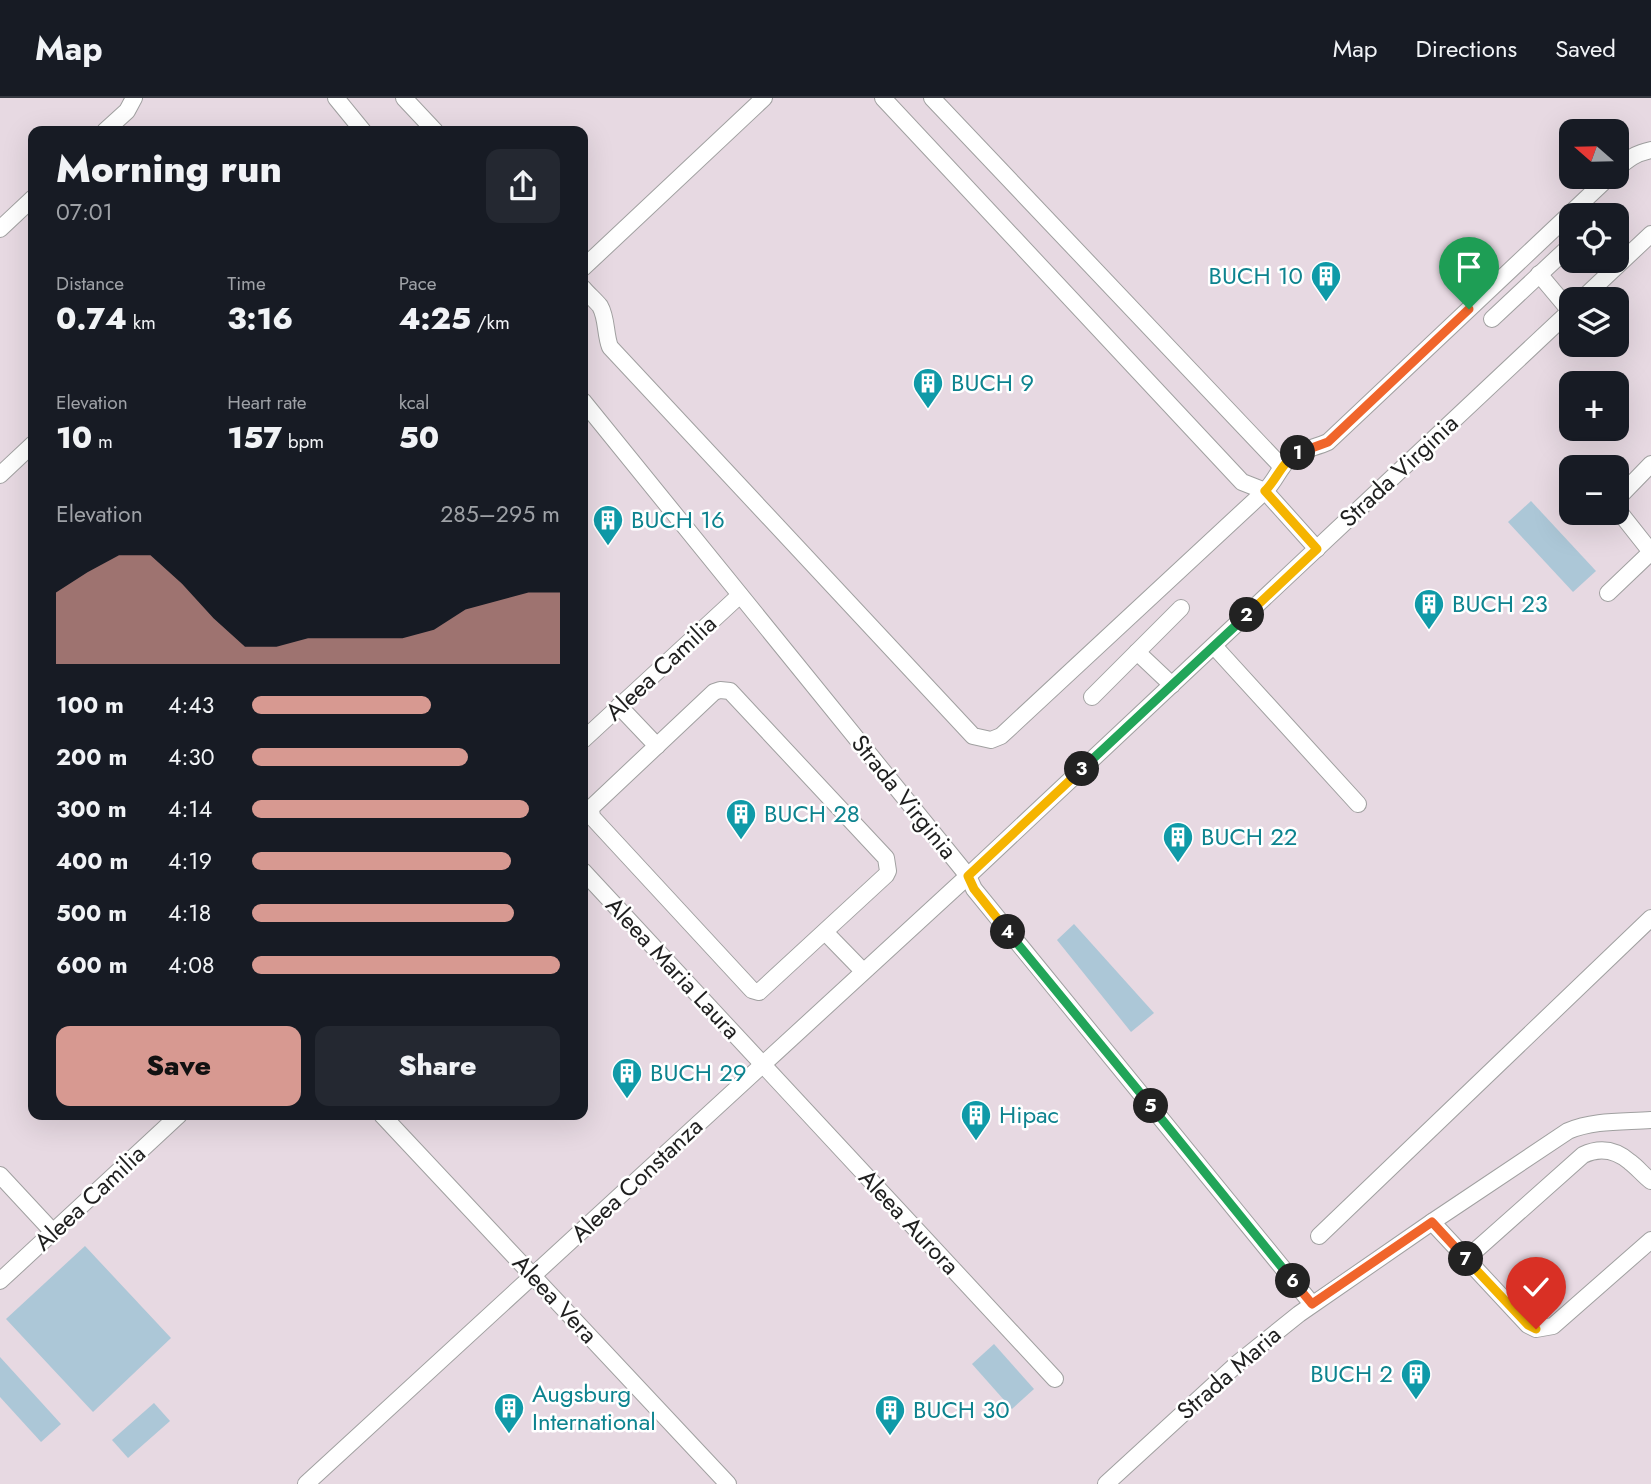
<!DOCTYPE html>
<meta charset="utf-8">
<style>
:root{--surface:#171b24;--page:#242831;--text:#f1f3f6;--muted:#9ea1a6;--line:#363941;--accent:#d79991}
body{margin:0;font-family:Jost,sans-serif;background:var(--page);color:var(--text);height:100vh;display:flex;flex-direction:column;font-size:26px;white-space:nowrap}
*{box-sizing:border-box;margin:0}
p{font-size:23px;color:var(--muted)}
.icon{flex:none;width:38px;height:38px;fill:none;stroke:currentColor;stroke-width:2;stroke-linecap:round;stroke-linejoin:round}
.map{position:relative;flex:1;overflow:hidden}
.side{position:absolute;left:28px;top:28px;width:560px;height:994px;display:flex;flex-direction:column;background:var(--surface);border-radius:14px;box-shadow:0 7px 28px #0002}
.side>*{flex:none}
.needle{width:46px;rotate:290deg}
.buttons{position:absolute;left:1559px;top:21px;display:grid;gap:14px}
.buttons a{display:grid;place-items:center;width:70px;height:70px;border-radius:14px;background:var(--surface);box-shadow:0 7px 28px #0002;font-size:35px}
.pin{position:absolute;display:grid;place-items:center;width:60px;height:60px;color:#fff;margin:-72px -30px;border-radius:50% 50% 50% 0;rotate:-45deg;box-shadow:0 0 7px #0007}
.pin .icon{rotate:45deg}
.km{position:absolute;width:35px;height:35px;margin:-18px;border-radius:50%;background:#222;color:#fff;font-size:19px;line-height:35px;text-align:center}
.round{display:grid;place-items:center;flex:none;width:74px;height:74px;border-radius:14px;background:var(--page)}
.headline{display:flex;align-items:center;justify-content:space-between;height:119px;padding:0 28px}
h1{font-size:38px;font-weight:800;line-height:52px}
.metrics{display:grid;grid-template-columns:repeat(3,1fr);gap:10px;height:119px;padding:7px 28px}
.metrics div{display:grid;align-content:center}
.metrics b{font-size:30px;font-weight:800}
.metrics small{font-size:19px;font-weight:400}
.metrics p{font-size:19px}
.chart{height:196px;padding:14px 28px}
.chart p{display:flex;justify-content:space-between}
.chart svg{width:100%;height:126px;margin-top:7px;fill:var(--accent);opacity:.7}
.action{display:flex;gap:14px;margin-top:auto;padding:14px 28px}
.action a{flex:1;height:80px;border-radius:14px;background:var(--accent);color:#111;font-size:28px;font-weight:800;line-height:80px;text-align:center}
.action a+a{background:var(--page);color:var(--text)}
ul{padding:0 28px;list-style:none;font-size:23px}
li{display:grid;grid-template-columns:112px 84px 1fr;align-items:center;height:52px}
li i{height:18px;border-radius:9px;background:var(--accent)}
header{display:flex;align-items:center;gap:42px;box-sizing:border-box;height:98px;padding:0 35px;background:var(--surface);border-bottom:2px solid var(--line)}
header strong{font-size:33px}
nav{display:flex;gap:38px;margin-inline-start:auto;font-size:24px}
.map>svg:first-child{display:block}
.industrial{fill:#e7d9e2;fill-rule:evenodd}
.water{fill:#acc7d7}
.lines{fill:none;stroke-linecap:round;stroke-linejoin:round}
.minor-casing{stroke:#a0a0a0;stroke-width:18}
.minor{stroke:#fff;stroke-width:16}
.split-1-casing{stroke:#fff;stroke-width:14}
.split-2-casing{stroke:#fff;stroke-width:14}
.split-3-casing{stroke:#fff;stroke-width:14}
.split-4-casing{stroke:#fff;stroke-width:14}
.split-5-casing{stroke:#fff;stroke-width:14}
.split-6-casing{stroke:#fff;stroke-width:14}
.split-7-casing{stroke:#fff;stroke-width:14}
.split-8-casing{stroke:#fff;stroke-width:14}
.split-1{stroke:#f0652b;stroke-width:9}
.split-2{stroke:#f5b400;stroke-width:9}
.split-3{stroke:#22a559;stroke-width:9}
.split-4{stroke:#f5b400;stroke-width:9}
.split-5{stroke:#22a559;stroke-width:9}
.split-6{stroke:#22a559;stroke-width:9}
.split-7{stroke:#f0652b;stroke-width:9}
.split-8{stroke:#f5b400;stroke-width:9}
.labels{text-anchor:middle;stroke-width:5;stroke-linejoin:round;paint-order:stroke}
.culture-label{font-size:24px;fill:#0d838f;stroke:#fff;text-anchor:start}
.street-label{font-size:24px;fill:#1f1f1f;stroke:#fff}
</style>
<header>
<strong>Map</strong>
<nav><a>Map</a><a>Directions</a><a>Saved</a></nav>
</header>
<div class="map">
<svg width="1651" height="1386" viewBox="0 0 1651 1386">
<rect width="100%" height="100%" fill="#efede6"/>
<path class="industrial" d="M0,0H1651V1386H0ZM33,33H583V1017H33ZM1572,33H1617V79H1572ZM1572,117H1617V163H1572ZM1572,201H1617V247H1572ZM1572,285H1617V331H1572ZM1572,369H1617V415H1572Z"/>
<g class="water">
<path d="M1531,403L1596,473L1573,494L1508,424Z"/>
<path d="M1074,826L1154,915L1131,934L1057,842Z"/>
<path d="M85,1148L171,1240L93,1314L6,1221Z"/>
<path d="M994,1246L1034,1291L1012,1311L972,1266Z"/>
<path d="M0,1259L61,1326L41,1344L0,1299Z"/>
<path d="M154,1305L170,1323L128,1360L112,1342Z"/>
</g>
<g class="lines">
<g class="minor-casing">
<g id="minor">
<path d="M336,0L363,33"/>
<path d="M404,0L435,33"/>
<path d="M883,0L1242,384L1265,393L1317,451"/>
<path d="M932,0L1282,369"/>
<path d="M105,33L127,13L134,0"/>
<path d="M1617,71C1628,61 1636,55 1651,52"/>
<path d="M0,131L33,100"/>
<path d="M583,170L764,0"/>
<path d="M1539,176L1570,213"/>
<path d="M583,190C588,196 595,202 600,208C607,220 605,236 610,249L973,638L991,642L1001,638L1265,393C1276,382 1279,370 1290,360C1301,351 1315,350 1328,344L1609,79"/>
<path d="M1582,201L1651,136"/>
<path d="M1492,221L1572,146"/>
<path d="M583,303L968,778L974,791L1312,1206"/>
<path d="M0,377L33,346"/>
<path d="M1617,404L1619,399L1651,366"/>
<path d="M1617,408V411L1651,454"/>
<path d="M1608,495L1651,454"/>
<path d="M1214,548L1358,706"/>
<path d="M1137,554L1172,587"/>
<path d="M720,592L730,593L886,760L888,773L886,777L759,894L752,892L592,719L591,711L593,708L714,594Z"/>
<path d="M1092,599L1181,510"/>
<path d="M619,608L657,648"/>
<path d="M583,642L740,497"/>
<path d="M583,773L1055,1281"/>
<path d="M825,834L863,873"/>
<path d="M382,1017L728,1386"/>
<path d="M0,1077L53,1134"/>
<path d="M1432,1124L1528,1227L1536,1231L1553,1228L1651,1142"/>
<path d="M1319,1138L1651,820"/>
<path d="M1466,1161L1583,1057C1600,1049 1616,1052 1630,1064C1638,1070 1643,1077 1651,1083"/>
<path d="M0,1183L179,1017"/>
<path d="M306,1386L968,778L1572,211"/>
<path d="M1106,1386L1238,1265L1299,1216L1432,1124L1568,1033C1594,1022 1623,1024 1651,1022"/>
</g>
</g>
<use href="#minor" class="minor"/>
</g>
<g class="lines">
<g class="split-1-casing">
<path id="split-1" d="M1298,355L1328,344L1469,211"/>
</g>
<g class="split-2-casing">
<path id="split-2" d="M1247,517L1317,451L1265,393C1277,381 1282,364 1298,355"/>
</g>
<g class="split-3-casing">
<path id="split-3" d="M1082,671L1247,517"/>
</g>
<g class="split-4-casing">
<path id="split-4" d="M1008,834L974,791L968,778L1082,671"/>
</g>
<g class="split-5-casing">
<path id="split-5" d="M1008,834L1151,1008"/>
</g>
<g class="split-6-casing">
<path id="split-6" d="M1151,1008L1293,1183"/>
</g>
<g class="split-7-casing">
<path id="split-7" d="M1293,1183L1312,1206L1432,1124L1466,1161"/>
</g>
<g class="split-8-casing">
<path id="split-8" d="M1466,1161L1528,1227L1536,1231"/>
</g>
<use href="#split-1" class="split-1"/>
<use href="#split-2" class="split-2"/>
<use href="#split-3" class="split-3"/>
<use href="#split-4" class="split-4"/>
<use href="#split-5" class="split-5"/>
<use href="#split-6" class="split-6"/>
<use href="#split-7" class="split-7"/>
<use href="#split-8" class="split-8"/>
</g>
<defs>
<g id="building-pin" transform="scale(1.575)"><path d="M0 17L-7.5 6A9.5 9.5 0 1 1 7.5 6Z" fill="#0f9aa8" stroke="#fff"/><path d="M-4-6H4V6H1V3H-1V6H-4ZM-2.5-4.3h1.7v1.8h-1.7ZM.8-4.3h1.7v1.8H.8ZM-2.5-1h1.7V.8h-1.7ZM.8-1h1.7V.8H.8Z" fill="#fff"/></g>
</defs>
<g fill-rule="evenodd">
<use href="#building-pin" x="1326" y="178"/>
<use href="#building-pin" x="928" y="285"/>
<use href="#building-pin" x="608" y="422"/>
<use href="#building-pin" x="1429" y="506"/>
<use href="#building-pin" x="741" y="716"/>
<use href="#building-pin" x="1178" y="739"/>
<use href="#building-pin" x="627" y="975"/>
<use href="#building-pin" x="976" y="1017"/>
<use href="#building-pin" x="1416" y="1276"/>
<use href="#building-pin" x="509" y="1310"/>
<use href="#building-pin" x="890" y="1312"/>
</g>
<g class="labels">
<g class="culture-label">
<text x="1303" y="186" text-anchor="end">BUCH 10</text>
<text x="951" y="293">BUCH 9</text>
<text x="631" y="430">BUCH 16</text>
<text x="1452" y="514">BUCH 23</text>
<text x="764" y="724">BUCH 28</text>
<text x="1201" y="747">BUCH 22</text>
<text x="650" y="983">BUCH 29</text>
<text x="999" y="1025">Hipac</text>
<text x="1393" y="1284" text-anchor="end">BUCH 2</text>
<text x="532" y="1304">Augsburg<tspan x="532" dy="28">International</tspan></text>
<text x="913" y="1320">BUCH 30</text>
</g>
<g class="street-label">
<text transform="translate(1399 373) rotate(-43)" y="8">Strada Virginia</text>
<text transform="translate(661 570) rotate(-43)" y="8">Aleea Camilia</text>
<text transform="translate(904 699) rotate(51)" y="8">Strada Virginia</text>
<text transform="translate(673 870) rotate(47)" y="8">Aleea Maria Laura</text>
<text transform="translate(637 1082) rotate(-43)" y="8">Aleea Constanza</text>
<text transform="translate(90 1100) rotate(-43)" y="8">Aleea Camilia</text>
<text transform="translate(909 1124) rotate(47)" y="8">Aleea Aurora</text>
<text transform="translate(555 1201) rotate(47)" y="8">Aleea Vera</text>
<text transform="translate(1229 1275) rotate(-41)" y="8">Strada Maria</text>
</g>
</g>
</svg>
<div class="buttons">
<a><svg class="needle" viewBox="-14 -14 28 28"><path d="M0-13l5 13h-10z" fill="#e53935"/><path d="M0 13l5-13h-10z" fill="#9ea1a6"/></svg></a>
<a><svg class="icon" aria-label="locate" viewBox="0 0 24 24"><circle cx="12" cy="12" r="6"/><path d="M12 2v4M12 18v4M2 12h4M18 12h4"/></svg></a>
<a><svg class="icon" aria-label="layers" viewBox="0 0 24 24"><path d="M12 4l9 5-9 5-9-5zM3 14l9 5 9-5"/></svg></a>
<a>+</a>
<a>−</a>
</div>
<div class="pin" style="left:1469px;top:211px;background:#1e9e55"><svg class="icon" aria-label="arrive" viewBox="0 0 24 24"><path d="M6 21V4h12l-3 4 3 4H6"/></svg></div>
<div class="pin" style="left:1536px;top:1231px;background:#d93025"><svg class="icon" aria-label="check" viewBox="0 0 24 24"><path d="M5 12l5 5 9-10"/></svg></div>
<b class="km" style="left:1298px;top:355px">1</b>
<b class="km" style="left:1247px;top:517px">2</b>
<b class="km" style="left:1082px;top:671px">3</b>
<b class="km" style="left:1008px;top:834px">4</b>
<b class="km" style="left:1151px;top:1008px">5</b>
<b class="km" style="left:1293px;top:1183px">6</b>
<b class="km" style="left:1466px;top:1161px">7</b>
<section class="side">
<div class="headline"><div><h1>Morning run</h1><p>07:01</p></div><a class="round"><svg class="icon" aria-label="share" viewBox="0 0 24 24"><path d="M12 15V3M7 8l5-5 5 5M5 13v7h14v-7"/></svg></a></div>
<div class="metrics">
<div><p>Distance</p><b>0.74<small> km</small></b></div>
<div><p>Time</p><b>3:16</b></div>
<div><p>Pace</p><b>4:25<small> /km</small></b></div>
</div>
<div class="metrics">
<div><p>Elevation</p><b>10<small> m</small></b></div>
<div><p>Heart rate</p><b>157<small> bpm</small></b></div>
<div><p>kcal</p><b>50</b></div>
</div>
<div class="chart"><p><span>Elevation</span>285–295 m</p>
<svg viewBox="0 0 160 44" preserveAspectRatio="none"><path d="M0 44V19L10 12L20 6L30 6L40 16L50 28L60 38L70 38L80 35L90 35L100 35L110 35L120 32L130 25L140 22L150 19L160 19V44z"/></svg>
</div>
<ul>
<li><b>100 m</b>4:43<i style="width:58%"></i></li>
<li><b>200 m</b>4:30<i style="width:70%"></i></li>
<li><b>300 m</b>4:14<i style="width:90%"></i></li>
<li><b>400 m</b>4:19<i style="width:84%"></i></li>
<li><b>500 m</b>4:18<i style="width:85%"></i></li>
<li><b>600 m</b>4:08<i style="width:100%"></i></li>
</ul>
<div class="action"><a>Save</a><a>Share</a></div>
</section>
</div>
